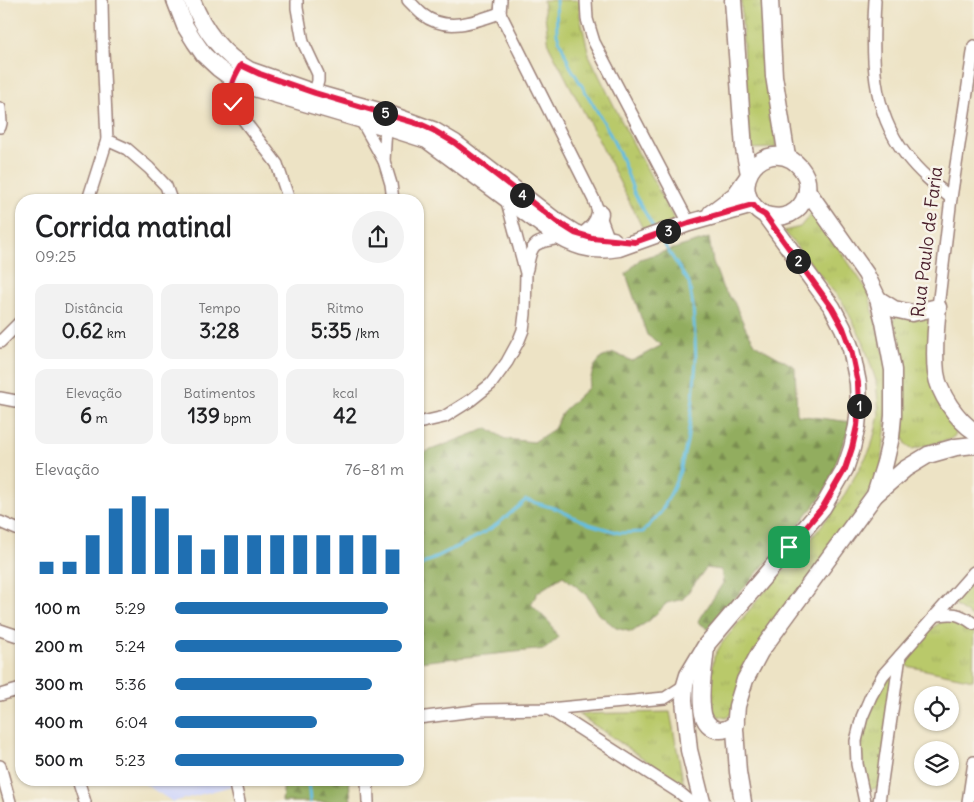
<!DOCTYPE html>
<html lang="pt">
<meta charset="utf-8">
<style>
:root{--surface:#fff;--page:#f2f2f2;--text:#202124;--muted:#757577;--accent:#1f6fb2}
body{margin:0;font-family:Delius,sans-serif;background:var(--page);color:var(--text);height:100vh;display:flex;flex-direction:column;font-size:19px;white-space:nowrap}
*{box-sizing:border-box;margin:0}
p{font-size:16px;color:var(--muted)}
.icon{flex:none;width:28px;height:28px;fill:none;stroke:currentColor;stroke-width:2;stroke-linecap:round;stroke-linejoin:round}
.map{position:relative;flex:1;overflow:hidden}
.details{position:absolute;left:15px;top:194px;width:409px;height:592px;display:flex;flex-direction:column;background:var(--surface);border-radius:20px;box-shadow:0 1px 4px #0004}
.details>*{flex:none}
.buttons{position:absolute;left:914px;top:686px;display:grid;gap:10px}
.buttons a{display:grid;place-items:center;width:45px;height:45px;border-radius:50%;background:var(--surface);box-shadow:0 1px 4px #0004;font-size:25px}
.pin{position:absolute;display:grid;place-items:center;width:42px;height:42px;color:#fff;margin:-21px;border-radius:10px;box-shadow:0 2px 8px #0006}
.km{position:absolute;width:25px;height:25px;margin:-12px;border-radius:50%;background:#222;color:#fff;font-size:14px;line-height:25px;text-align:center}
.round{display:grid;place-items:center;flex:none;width:52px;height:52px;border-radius:26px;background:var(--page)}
.headline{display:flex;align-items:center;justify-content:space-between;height:85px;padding:0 20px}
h1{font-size:28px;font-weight:700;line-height:38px}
.figures{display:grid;grid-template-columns:repeat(3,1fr);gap:8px;height:85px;padding:5px 20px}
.figures div{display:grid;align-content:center;border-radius:12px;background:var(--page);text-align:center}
.figures b{font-size:21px;font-weight:700}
.figures small{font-size:14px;font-weight:400}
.figures p{font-size:14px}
.chart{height:140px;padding:10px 20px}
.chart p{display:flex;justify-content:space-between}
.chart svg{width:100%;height:90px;margin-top:5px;stroke:var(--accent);stroke-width:6}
ul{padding:0 20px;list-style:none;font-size:16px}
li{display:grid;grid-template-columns:80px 60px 1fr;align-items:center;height:38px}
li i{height:12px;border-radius:6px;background:var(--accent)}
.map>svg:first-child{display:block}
.built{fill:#d3d8f9}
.grass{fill:url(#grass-tufts);stroke:#82744b}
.forest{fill:url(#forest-firs);stroke:#6e6645}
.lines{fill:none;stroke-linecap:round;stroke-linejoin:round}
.stream{stroke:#63bee1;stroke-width:3}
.street-casing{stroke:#9c8178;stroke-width:14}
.secondary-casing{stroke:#9c8178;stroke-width:19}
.street{stroke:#fff;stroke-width:11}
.secondary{stroke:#fff;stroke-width:16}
.route-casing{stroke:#fff;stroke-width:10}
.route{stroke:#e11d48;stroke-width:6}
.labels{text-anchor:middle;stroke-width:5;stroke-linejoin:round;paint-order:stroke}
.street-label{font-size:18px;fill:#4a1f2b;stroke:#f7f3e8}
</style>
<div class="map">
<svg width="974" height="802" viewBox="0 0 974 802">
<defs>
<pattern id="grass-tufts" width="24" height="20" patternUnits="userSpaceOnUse" patternTransform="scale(1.25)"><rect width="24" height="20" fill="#b9c96b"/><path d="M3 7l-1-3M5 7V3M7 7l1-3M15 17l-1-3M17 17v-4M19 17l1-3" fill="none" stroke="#a1ac5d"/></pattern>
<pattern id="forest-firs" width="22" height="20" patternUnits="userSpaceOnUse" patternTransform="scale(1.25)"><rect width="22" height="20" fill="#92ad5f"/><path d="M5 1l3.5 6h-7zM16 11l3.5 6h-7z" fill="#798c4f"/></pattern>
</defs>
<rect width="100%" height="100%" fill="#f7f3e8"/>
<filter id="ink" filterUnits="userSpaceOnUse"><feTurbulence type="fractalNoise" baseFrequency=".02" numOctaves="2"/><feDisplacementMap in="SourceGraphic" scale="10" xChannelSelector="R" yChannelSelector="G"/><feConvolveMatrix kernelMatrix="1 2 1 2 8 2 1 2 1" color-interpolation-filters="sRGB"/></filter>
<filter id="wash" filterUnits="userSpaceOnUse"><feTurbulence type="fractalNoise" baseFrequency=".0096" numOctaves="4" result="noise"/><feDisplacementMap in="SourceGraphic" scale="20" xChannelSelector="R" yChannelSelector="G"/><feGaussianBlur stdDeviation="1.12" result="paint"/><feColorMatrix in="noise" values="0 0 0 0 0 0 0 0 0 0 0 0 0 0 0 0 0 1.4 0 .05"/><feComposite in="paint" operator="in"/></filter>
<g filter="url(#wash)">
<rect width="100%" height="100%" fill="#ede3c5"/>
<path class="built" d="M142,780H230L232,786L173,802L143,783Z"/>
<g class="grass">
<path d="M543,0H580V16L589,55L626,130L675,221L646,235L596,135L549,46Z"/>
<path d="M741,0H766L776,148L748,149Z"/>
<path d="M813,211L868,291L890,379L881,473L731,714L726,718L718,716L712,711L710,683L714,657L722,643L760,597L798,556L842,499L871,448L879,415L876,381L863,341L843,303L784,231L800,227Z"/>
<path d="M898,315H927L931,323L943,410L954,427L956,435L949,440L912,449L907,446L903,437L904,377L900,339L893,320Z"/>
<path d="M974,580V618L957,607L953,602Z"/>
<path d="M944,620L961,621L974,632L973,680L907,666L915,648L929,630Z"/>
<path d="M890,673L896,677L879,787L869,790L859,744L882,683Z"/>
<path d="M670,712L684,786L578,714Z"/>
</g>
<g class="forest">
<path d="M709,238L713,262L723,289L734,302L746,329L756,345L795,367L797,415L851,422L825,492L787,539L708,629L698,622L723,583L721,570L706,568L683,599L667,603L650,620L632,632L616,628L599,614L586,594L563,576L538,592L531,604L550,623L558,638L545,649L418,662V456L423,453L488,428L505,439L534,442L554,429L563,411L588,388L594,367L601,358L614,353L632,361L662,345L647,335L626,274L640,259Z"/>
<path d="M284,780H349L351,802H282Z"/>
</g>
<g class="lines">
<g class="stream">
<path d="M556,0L557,34L570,66L606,126L622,159L635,195L655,230"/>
<path d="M418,567C443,552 471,542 496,525C506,518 516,508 526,500L557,509L589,524L620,533L643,532L661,512L672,491L680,471L687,442L693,399L696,361L695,338L693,306L689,283L660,238"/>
<path d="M308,780L310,802"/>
</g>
</g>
</g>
<g filter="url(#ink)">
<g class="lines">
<g class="street-casing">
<g id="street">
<path d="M297,0V8L303,42L318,74V81L313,99"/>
<path d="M408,0C413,5 417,10 422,14C445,33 475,22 500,13"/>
<path d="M501,0L500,13L594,200L609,240L610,245"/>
<path d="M586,0L587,19L594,42L689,223"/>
<path d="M875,0C872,55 870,109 906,155C919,172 935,185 951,198"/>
<path d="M236,74L233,79L230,92L233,104L239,114L277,164L289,200"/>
<path d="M0,108L1,123L0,127"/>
<path d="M362,117L361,120L384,161L391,184L393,200"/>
<path d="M107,140L127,149L149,168L166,186L171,200"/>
<path d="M384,161L386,127L387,120"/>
<path d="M88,200L107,140L103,50L102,0"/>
<path d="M527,269C531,243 534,242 560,238"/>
<path d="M938,307L951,198L974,46"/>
<path d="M0,342L21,321"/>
<path d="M0,398L21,402"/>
<path d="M418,423L444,417L471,400L491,384L507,362L519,340L523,330L525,314L526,273L506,198"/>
<path d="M0,522L21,531"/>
<path d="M934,616C952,612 959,613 974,624"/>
<path d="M0,630L21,637"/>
<path d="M0,695L21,689"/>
<path d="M549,709L680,793L691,802"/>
<path d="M418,718L482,710L549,709L665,698L685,685"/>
<path d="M0,766L10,802"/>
<path d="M78,780L85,802"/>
<path d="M234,780L239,802"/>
<path d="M367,780L368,802"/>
<path d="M865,802L857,764L856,741L862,717L871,696L883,675L974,572"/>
<path d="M879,802L900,656"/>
<path d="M968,802L974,762"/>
</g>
</g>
<g class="secondary-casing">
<g id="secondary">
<path d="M175,0L185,26L195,42L204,55L218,68L233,79L254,88L386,127L427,140L549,230C572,246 591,253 619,248L689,223L753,205"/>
<path d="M192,0C203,29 222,54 249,70L315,93L389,114L433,130L455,143L556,221L575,233L583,236L592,238L613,240"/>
<path d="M733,0L744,149L749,174"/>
<path d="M770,0L774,76L787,157"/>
<path d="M711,213L735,195L747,178"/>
<path d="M583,236C592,229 598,224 600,213"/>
<path d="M878,299L894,309L912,313L938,307C936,326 934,355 936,373C939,394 957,420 974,431"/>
<path d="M875,495L905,469L928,455L956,447L974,445"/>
<path d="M706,647C704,669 699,693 703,714C705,724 715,733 726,729C729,728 733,725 736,723"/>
<path d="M702,802L689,750L684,700L685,685L688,675L706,645L823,507L845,469L852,448L857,426L859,406L858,383L851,349L843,328L832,307L765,215C725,192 757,141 792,160C798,164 803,170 806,177C811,194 801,212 784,216C777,218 772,216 765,215"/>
<path d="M743,802L738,772L735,729L737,706L745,680L760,652L875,495L885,463L891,437L893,416V370L884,322L878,299L866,274L807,190"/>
</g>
</g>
<use href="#street" class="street"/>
<use href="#secondary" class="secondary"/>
</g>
</g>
<g class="lines" filter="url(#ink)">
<g class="route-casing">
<path id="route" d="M233,104C229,87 232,80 241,65L260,74L315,93L422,125L433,130L455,143L556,221L575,233L592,238L635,242L689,223L753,205L758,211L765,215L832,308L843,328L851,350L858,383L859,406L857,426L852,448L845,469L823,507L789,547"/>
</g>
<use href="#route" class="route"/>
</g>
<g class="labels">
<g class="street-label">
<text transform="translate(927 242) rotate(-83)" y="6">Rua Paulo de Faria</text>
</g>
</g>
</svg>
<div class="buttons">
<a><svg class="icon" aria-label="locate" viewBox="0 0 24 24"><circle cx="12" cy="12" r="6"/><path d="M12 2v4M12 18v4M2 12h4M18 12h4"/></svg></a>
<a><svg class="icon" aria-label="layers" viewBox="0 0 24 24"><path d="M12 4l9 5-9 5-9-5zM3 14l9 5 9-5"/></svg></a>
</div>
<div class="pin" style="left:789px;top:547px;background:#1e9e55"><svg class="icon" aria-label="arrive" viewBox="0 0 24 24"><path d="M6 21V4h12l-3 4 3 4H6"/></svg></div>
<div class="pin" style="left:233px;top:104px;background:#d93025"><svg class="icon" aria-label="check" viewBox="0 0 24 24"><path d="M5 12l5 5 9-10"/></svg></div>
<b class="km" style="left:859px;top:406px">1</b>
<b class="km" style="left:798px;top:261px">2</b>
<b class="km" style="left:668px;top:231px">3</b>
<b class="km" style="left:522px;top:195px">4</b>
<b class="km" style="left:385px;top:113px">5</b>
<section class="details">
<div class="headline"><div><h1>Corrida matinal</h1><p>09:25</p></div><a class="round"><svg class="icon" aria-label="share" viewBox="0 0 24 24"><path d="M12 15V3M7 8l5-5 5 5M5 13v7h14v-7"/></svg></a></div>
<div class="figures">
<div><p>Distância</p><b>0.62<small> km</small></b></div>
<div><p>Tempo</p><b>3:28</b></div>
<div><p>Ritmo</p><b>5:35<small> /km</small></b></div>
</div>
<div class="figures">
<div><p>Elevação</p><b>6<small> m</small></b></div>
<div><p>Batimentos</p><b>139<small> bpm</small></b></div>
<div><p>kcal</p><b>42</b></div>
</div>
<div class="chart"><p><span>Elevação</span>76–81 m</p>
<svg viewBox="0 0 160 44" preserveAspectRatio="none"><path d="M5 44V38M15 44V38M25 44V25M35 44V12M45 44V6M55 44V12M65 44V25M75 44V32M85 44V25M95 44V25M105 44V25M115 44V25M125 44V25M135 44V25M145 44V25M155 44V32"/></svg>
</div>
<ul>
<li><b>100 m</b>5:29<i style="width:93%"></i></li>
<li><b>200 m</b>5:24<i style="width:99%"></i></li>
<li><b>300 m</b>5:36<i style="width:86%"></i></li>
<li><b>400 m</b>6:04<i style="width:62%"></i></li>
<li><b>500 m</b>5:23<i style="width:100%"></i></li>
</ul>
</section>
</div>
